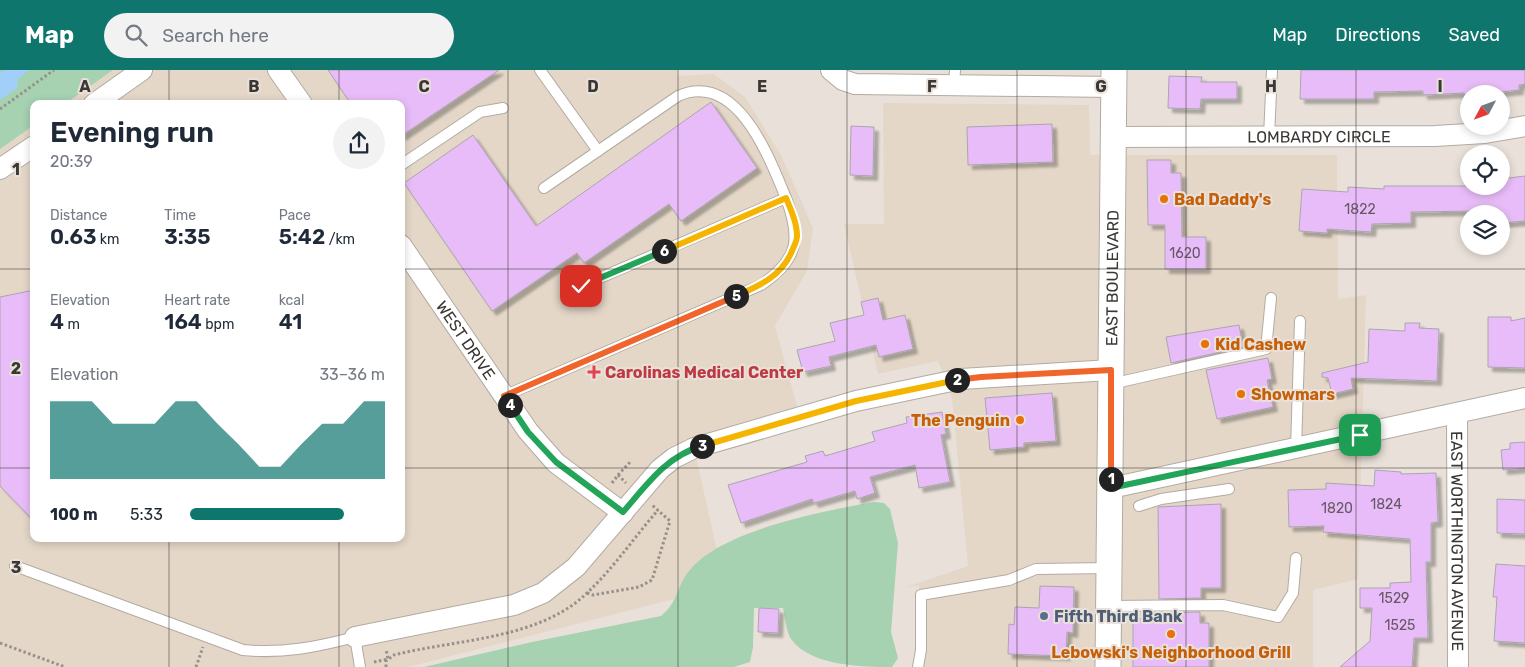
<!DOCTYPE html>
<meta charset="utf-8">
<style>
:root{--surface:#fff;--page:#f2f2f3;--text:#1f2937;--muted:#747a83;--accent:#0f766e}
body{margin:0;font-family:Rubik,sans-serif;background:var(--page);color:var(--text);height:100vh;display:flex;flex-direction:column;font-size:19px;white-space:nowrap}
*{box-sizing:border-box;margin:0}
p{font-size:16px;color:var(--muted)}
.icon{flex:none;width:28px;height:28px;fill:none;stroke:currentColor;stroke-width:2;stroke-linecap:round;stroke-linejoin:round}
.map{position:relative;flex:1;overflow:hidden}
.sheet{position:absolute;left:30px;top:30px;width:375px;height:442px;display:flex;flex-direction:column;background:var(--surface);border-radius:10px;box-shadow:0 2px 8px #0003}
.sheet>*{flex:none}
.needle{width:32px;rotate:229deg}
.fabs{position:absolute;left:1460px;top:15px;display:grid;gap:10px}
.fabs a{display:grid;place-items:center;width:50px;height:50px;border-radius:50%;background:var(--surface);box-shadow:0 2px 8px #0003;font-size:25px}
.pin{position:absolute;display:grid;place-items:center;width:42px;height:42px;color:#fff;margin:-21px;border-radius:10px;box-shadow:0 2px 8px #0006}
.km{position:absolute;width:25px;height:25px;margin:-12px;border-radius:50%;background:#222;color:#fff;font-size:14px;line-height:25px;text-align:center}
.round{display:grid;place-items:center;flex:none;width:52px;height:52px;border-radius:26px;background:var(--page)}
.headline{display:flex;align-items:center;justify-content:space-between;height:85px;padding:0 20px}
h1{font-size:28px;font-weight:600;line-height:38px}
.metrics{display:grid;grid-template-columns:repeat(3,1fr);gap:8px;height:85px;padding:5px 20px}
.metrics div{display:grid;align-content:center}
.metrics b{font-size:21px;font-weight:600}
.metrics small{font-size:14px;font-weight:400}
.metrics p{font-size:14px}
.chart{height:140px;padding:10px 20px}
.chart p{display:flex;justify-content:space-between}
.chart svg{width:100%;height:90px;margin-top:5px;fill:var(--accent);opacity:.7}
ul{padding:0 20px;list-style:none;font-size:16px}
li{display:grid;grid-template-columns:80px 60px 1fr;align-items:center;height:38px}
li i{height:12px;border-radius:6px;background:var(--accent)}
header{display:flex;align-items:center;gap:30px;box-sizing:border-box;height:70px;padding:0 25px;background:var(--accent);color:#fff}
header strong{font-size:24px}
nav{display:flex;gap:28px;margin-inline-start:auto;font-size:18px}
.search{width:350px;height:45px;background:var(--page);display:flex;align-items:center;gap:12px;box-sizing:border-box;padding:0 18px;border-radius:28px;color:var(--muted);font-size:19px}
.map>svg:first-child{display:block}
.built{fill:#e4d7c8}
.green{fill:#a6d2b2}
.water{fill:#a2cff9}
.building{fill:#e8bcf8;stroke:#aba5ae;filter:url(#shadow)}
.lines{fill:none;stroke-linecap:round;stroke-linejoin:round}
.service-casing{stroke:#b2aba2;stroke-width:12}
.minor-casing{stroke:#b2aba2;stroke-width:22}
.tertiary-casing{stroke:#b2aba2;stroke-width:27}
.path{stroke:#97918c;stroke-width:3;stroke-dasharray:2.5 2.5;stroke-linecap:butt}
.service{stroke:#fff;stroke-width:10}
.minor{stroke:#fff;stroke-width:20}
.tertiary{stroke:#fff;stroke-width:25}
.split-1-casing{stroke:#fff;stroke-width:10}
.split-2-casing{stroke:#fff;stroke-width:10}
.split-3-casing{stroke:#fff;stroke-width:10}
.split-4-casing{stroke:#fff;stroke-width:10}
.split-5-casing{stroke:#fff;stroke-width:10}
.split-6-casing{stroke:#fff;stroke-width:10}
.split-7-casing{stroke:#fff;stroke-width:10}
.split-1{stroke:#22a559;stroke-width:6}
.split-2{stroke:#f0652b;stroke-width:6}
.split-3{stroke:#f5b400;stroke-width:6}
.split-4{stroke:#22a559;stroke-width:6}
.split-5{stroke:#f0652b;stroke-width:6}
.split-6{stroke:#f5b400;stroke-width:6}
.split-7{stroke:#22a559;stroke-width:6}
.grid{fill:none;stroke:#3a3734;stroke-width:1;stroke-opacity:0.55}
.food-dot{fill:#e8710a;stroke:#e9e1d9;stroke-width:2}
.health-dot{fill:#e0444e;stroke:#e9e1d9;stroke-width:2}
.service-dot{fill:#5c6f8a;stroke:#e9e1d9;stroke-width:2}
.labels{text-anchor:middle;stroke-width:4;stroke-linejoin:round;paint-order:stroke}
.number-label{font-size:14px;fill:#665865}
.street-label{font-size:16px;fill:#3a3734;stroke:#e9e1d9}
.food-label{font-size:16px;font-weight:bold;fill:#c56008;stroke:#e9e1d9;text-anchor:start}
.health-label{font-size:16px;font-weight:bold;fill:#be3a42;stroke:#e9e1d9;text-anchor:start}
.service-label{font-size:16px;font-weight:bold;fill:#4e5e75;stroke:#e9e1d9;text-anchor:start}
.grid-label{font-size:16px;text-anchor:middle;font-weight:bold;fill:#3a3734;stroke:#e9e1d9;stroke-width:4;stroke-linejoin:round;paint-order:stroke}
</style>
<header>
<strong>Map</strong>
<div class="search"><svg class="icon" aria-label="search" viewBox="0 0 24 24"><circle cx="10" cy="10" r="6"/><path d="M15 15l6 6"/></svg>Search here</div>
<nav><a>Map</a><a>Directions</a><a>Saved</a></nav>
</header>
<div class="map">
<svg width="1525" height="597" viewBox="0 0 1525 597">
<defs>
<filter id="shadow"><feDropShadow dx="4.5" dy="4.5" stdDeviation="1" flood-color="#0004"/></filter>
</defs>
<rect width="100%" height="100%" fill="#e9e1d9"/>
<g class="built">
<path d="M113,0H677V6L714,4L745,27L781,85L813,158L807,201L775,256L800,347L694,378L725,516L408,597H0V75L34,53V469H401V34H64Z"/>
<path d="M883,33L1089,35L1090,85H1337L1338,229L1366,225L1358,509L1313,520V597H920L919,515L904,518L968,496L952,329L938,291L878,304L844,154H884Z"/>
</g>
<g class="green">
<path d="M0,0H113L65,34H34V55L0,79Z"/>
<path d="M874,432L884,433L890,439L898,473L891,562L898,588L892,597C862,597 810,596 791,569C786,561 785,547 783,538H754L753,577L750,592L734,597H424L532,572L661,546C679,531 676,517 689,501C721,460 824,441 874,432Z"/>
</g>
<path class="water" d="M5,0H29L17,10L18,17L0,30V3Z"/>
<g class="building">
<path d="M328,0H499L401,66V34H351Z"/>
<path d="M1301,0H1525V14L1519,15V20L1465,26L1464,23L1423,25V21L1374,22V29H1300Z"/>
<path d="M1169,6L1202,7L1201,12H1237V29H1201L1200,39L1168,38Z"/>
<path d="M711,32L757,98L681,151L669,134L584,193L577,183L492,241L404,113L473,65L536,156Z"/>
<path d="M1052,54L1053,92L968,95L967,57Z"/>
<path d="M851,56L874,57L873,106L850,105Z"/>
<path d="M1147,90H1171V103H1181L1182,167H1206V199H1165V155H1148Z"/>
<path d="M1525,106V151L1501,153V144H1474V141L1411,142V153L1372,154L1371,162L1327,159V163L1299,161L1302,119L1348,122V117L1384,119V116H1501V109Z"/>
<path d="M34,220V451L0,416V227Z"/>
<path d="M878,228L883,250L905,245L913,279L879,287L876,275L829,287L831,296L803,302L797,280L835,271L830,253L864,245L861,232Z"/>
<path d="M1488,247H1511V251L1525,248V298L1488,297Z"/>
<path d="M1405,253H1420L1419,258L1439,259L1437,311L1351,308L1353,319L1332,324L1328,308L1322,307V303L1368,292L1369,259L1405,261Z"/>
<path d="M1239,255L1243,277L1171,293L1166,267Z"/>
<path d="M1268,288L1272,309L1267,310L1273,337L1217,349L1206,300Z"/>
<path d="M1052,323L1056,371L1024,373V377L990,380L985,328Z"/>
<path d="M942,342L946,364L941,365L950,412L919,418L915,395L870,407L875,423L857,429L855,421L814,433L812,429L741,453L728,415L807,392L805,386L823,381L825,386L875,371L872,362L907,353L906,347Z"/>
<path d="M1525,372V398L1503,400L1501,380L1510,379V373Z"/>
<path d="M1375,400L1401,402V404L1436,403L1438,452L1431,453V492H1426L1428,568H1414L1412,597H1340L1370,571L1372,538H1360V518H1390V513L1411,512L1410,469L1323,462L1324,456L1289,457L1288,420L1326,419V413L1374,416Z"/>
<path d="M1497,429L1525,430V464L1497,463Z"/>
<path d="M1221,434V518H1201V528L1159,529L1158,437Z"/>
<path d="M1496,494L1525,496V573L1494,571L1497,527H1493Z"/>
<path d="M1040,516L1074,517L1073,563L1067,562L1066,586L1008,584L1009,554L1014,555L1015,537L1039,538Z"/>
<path d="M759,538L779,539L778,563L758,562Z"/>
<path d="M1200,542V553H1209V597H1133V553L1151,543Z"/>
</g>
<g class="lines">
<g class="service-casing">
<g id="service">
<path d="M540,0L598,81"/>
<path d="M954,15L955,0"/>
<path d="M1269,67L1272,0"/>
<path d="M401,95L480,42L503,38"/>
<path d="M544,118L678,26C737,0 769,87 786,128L581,216"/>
<path d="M1111,314L1266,279L1271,228"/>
<path d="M504,326L761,215C799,189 801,169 786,128"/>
<path d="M1296,379L1300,251"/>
<path d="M1139,436L1161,429L1229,419"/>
<path d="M15,496L243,580C282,584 317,577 355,567L360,597"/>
<path d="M1109,536L1223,535L1278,547L1293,523L1296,488"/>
<path d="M918,597L921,580V525L1009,510L1036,499L1109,498"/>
</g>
</g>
<g class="minor-casing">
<g id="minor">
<path d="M278,0L302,34"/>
<path d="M831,0L843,10L855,14L1113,17"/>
<path d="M94,34L142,0"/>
<path id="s1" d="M1113,67L1435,66L1485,63L1525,56"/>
<path d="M0,99L34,76"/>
<path id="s2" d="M401,175L528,361L556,393L623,443"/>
<path id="s3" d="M1457,343L1458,597"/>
<path d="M1111,418L1525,328"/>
<path d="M355,567L514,535L543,523L576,497L660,399L674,388L694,378L856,331L961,309L1111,300"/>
</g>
</g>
<g class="tertiary-casing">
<g id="tertiary">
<path id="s4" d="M1108,597L1114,0"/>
</g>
</g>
<g class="path">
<path d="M0,39L54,0"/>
<path d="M618,405L631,391"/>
<path d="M612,413L618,405L626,413"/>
<path d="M587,523L593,525L639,517L652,510L670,451L652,435"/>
<path d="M0,573L65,597"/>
<path d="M374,592L388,589L386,579"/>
<path d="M196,597L203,577"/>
<path d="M386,597V591L394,585C453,570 528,570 578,531C608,506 632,470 658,440"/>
</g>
<use href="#service" class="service"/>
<use href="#minor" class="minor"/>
<use href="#tertiary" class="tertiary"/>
</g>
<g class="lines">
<g class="split-1-casing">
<path id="split-1" d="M1111,409V418L1360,365"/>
</g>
<g class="split-2-casing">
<path id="split-2" d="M957,310L981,307L1111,300V409"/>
</g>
<g class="split-3-casing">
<path id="split-3" d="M702,376L856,331L957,310"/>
</g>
<g class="split-4-casing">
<path id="split-4" d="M510,335L528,362L556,392L623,442C646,416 666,386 702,376"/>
</g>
<g class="split-5-casing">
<path id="split-5" d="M510,335L504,326L736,226"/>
</g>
<g class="split-6-casing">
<path id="split-6" d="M664,181L786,128C791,140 797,153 797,166C797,171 794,176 792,181C782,206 759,216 736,226"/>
</g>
<g class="split-7-casing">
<path id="split-7" d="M581,216L664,181"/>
</g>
<use href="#split-1" class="split-1"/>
<use href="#split-2" class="split-2"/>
<use href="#split-3" class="split-3"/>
<use href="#split-4" class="split-4"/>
<use href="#split-5" class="split-5"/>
<use href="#split-6" class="split-6"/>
<use href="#split-7" class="split-7"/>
</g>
<path class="grid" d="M169,0V34M339,0V34M508,0V597M678,0V597M847,0V597M1017,0V597M1186,0V597M1356,0V597M0,199H34M401,199H1525M0,398H34M401,398H1525M169,469V597M339,469V597"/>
<g class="food-dot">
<circle cx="1164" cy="129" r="5"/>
<circle cx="1205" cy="274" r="5"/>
<circle cx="1241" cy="324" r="5"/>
<circle cx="1020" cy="350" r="5"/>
<circle cx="1171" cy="564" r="5"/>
</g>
<path class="health-dot" d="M591.5 294.5h5v5h5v5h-5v5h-5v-5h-5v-5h5z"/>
<circle class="service-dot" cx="1044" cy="546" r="5"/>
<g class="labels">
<g class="number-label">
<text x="1360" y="144">1822</text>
<text x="1185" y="188">1620</text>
<text x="1386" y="439">1824</text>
<text x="1337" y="443">1820</text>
<text x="1394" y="533">1529</text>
<text x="1400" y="560">1525</text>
</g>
<g class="street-label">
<text dy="6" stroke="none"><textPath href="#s1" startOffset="206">LOMBARDY CIRCLE</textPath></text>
<text dy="6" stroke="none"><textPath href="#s4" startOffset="389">EAST BOULEVARD</textPath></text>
<text dy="6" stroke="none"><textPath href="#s2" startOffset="115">WEST DRIVE</textPath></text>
<text dy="6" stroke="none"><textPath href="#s3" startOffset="128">EAST WORTHINGTON AVENUE</textPath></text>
</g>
<g class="food-label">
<text x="1174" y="135">Bad Daddy's</text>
<text x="1215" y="280">Kid Cashew</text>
<text x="1251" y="330">Showmars</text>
<text x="1010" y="356" text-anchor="end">The Penguin</text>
<text x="1171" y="588" text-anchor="middle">Lebowski's Neighborhood Grill</text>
</g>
<g class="health-label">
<text x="605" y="308">Carolinas Medical Center</text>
</g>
<g class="service-label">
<text x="1054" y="552">Fifth Third Bank</text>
</g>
</g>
<g class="grid-label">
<text x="85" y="22">A</text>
<text x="254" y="22">B</text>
<text x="424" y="22">C</text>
<text x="593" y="22">D</text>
<text x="762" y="22">E</text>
<text x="932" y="22">F</text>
<text x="1101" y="22">G</text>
<text x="1271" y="22">H</text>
<text x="1440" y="22">I</text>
<text x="16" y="105">1</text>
<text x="16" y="304">2</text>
<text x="16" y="503">3</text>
</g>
</svg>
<div class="fabs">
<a><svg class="needle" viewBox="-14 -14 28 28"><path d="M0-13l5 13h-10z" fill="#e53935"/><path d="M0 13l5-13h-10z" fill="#747a83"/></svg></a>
<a><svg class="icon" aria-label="locate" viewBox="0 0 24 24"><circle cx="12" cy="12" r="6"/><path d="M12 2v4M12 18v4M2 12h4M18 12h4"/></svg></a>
<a><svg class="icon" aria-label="layers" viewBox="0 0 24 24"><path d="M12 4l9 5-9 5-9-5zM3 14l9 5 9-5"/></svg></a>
</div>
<div class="pin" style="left:1360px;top:365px;background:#1e9e55"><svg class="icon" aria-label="arrive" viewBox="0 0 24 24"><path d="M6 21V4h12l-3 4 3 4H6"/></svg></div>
<div class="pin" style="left:581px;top:216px;background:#d93025"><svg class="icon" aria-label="check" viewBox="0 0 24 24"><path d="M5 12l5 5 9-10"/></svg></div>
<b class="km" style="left:1111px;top:409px">1</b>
<b class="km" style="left:957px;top:310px">2</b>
<b class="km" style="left:702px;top:376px">3</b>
<b class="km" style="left:510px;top:335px">4</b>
<b class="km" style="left:736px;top:226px">5</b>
<b class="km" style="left:664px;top:181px">6</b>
<section class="sheet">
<div class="headline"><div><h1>Evening run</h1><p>20:39</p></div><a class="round"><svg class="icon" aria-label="share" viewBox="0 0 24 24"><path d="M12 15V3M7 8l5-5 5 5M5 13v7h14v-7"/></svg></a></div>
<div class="metrics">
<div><p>Distance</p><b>0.63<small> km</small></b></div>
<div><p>Time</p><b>3:35</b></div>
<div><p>Pace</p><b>5:42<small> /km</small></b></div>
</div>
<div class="metrics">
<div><p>Elevation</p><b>4<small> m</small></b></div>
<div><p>Heart rate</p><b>164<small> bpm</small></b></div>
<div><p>kcal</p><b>41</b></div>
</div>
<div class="chart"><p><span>Elevation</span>33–36 m</p>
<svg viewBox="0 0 160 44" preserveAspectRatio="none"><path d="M0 44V6L10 6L20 6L30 17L40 17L50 17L60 6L70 6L80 17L90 27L100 38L110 38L120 27L130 17L140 17L150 6L160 6V44z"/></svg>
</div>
<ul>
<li><b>100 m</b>5:33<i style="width:79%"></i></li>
</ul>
</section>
</div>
